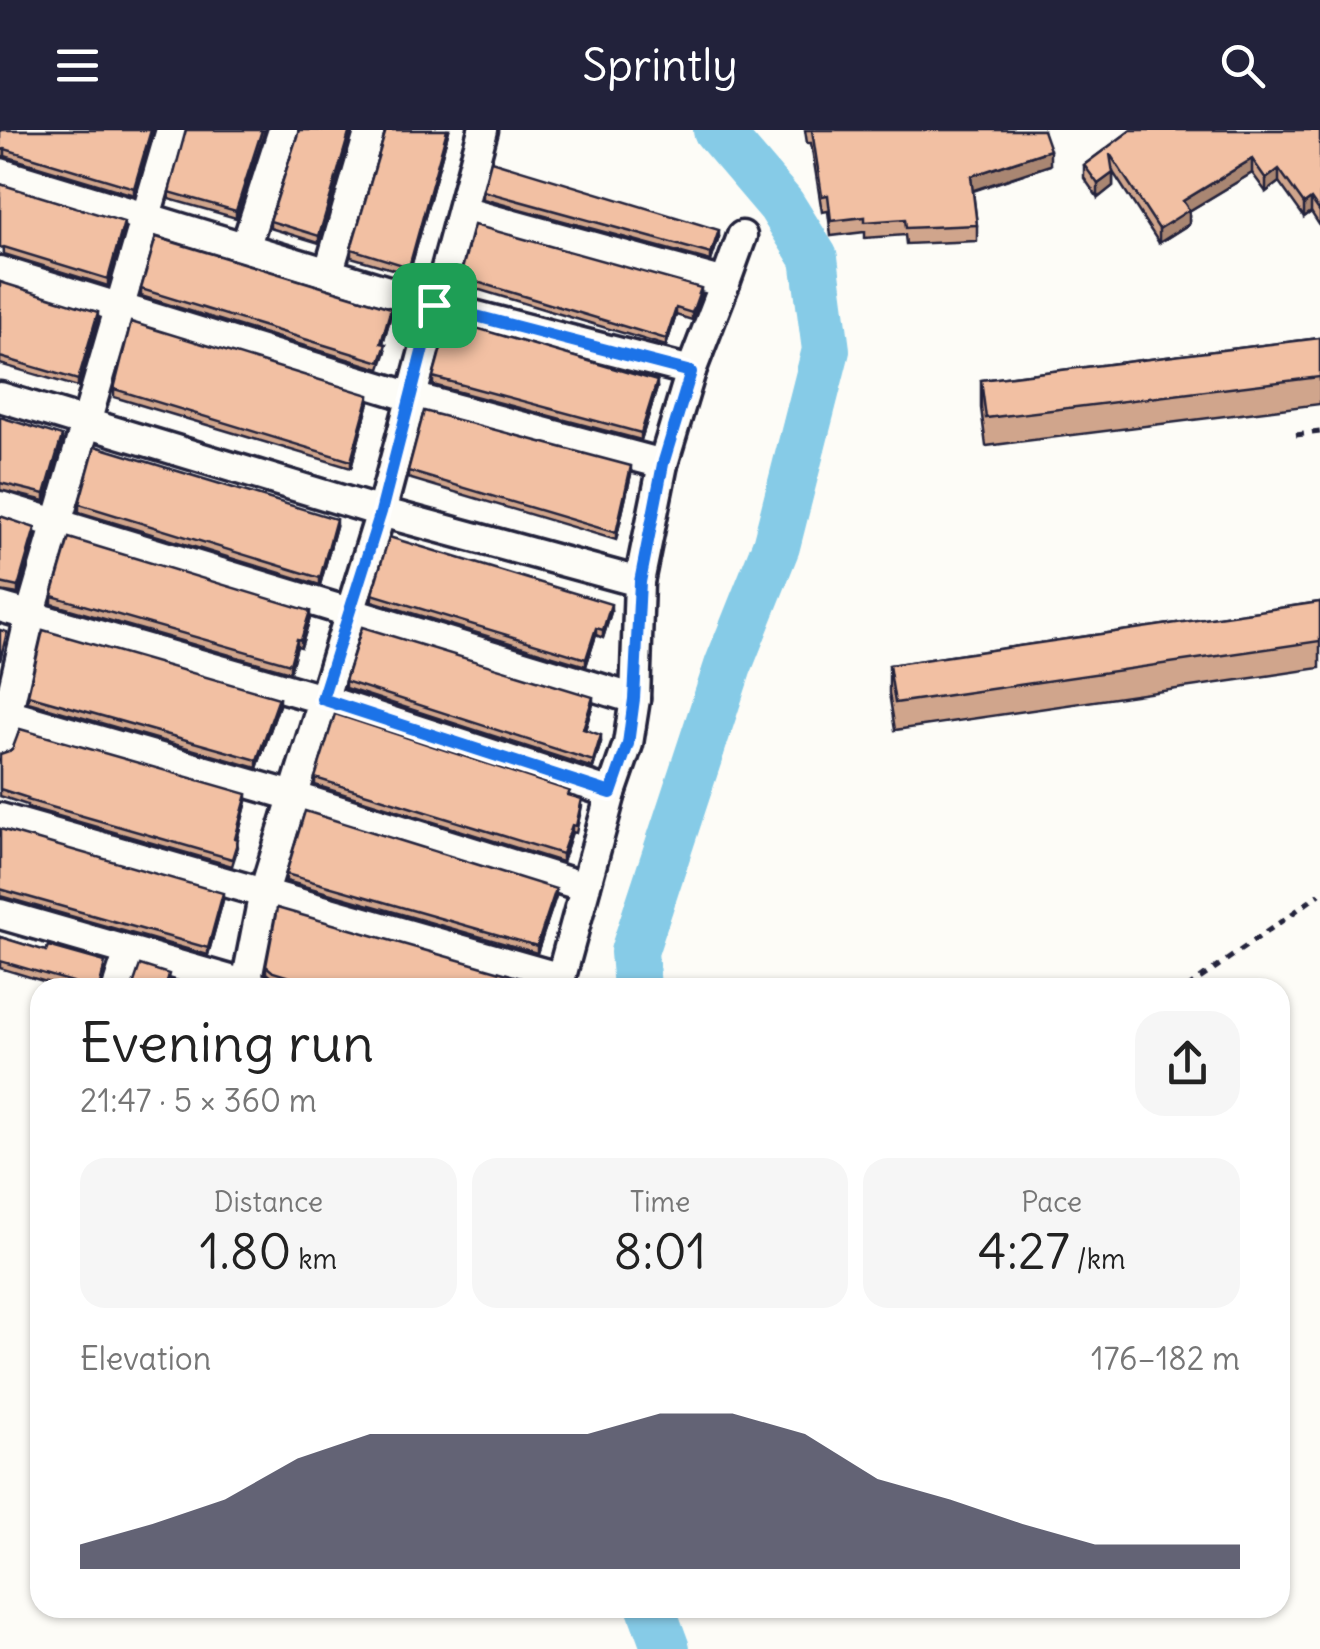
<!DOCTYPE html>
<meta charset="utf-8">
<style>
:root{--surface:#fff;--page:#f6f6f6;--text:#222;--muted:#767676;--accent:#22223b}
body{margin:0;font-family:Delius,sans-serif;background:var(--page);color:var(--text);height:100vh;display:flex;flex-direction:column;font-size:38px;white-space:nowrap}
*{box-sizing:border-box;margin:0}
p{font-size:32px;color:var(--muted)}
.icon{flex:none;width:55px;height:55px;fill:none;stroke:currentColor;stroke-width:2;stroke-linecap:round;stroke-linejoin:round}
.map{position:relative;flex:1;overflow:hidden}
.drawer{position:absolute;left:30px;top:848px;width:1260px;height:640px;display:flex;flex-direction:column;background:var(--surface);border-radius:30px;box-shadow:0 2px 8px #0004}
.drawer>*{flex:none}
.pin{position:absolute;display:grid;place-items:center;width:85px;height:85px;color:#fff;margin:-42px;border-radius:20px;box-shadow:0 5px 15px #0006}
.round{display:grid;place-items:center;flex:none;width:105px;height:105px;border-radius:30px;background:var(--page)}
.overview{display:flex;align-items:center;justify-content:space-between;height:170px;padding:0 50px}
h1{font-size:55px;font-weight:600;line-height:75px}
.metrics{display:grid;grid-template-columns:repeat(3,1fr);gap:15px;height:170px;padding:10px 50px}
.metrics div{display:grid;align-content:center;border-radius:25px;background:var(--page);text-align:center}
.metrics b{font-size:50px;font-weight:600}
.metrics small{font-size:28px;font-weight:400}
.metrics p{font-size:28px}
.chart{height:280px;padding:20px 50px}
.chart p{display:flex;justify-content:space-between}
.chart svg{width:100%;height:180px;margin-top:10px;fill:var(--accent);opacity:.7}
header{display:flex;justify-content:space-between;align-items:center;height:130px;padding:0 50px;background:var(--accent);color:#fff;font-size:45px;font-weight:600}
.map>svg:first-child{display:block}
.lines{fill:none;stroke-linecap:round;stroke-linejoin:round}
.river{stroke:#86cbe7;stroke-width:48}
.minor-casing{stroke:#22223b;stroke-width:35}
.path{stroke:#22223b;stroke-width:5;stroke-dasharray:8 8;stroke-linecap:butt}
.minor{stroke:#fdfcf7;stroke-width:28}
.wall{fill:#d0a58c;stroke:#22223b;stroke-width:2.5}
.shaded-wall{fill:#a98672;stroke:#22223b;stroke-width:2.5}
.building{fill:#f2c0a3;stroke:#22223b;stroke-width:2.5}
.route-casing{stroke:#fff;stroke-width:20}
.route{stroke:#1a73e8;stroke-width:12}
</style>
<header><svg class="icon" aria-label="menu" viewBox="0 0 24 24"><path d="M4 6h16M4 12h16M4 18h16"/></svg>Sprintly<svg class="icon" aria-label="search" viewBox="0 0 24 24"><circle cx="10" cy="10" r="6"/><path d="M15 15l6 6"/></svg></header>
<div class="map">
<svg width="1320" height="1519" viewBox="0 0 1320 1519">
<rect width="100%" height="100%" fill="#fdfcf7"/>
<filter id="ink" filterUnits="userSpaceOnUse"><feTurbulence type="fractalNoise" baseFrequency=".01" numOctaves="2"/><feDisplacementMap in="SourceGraphic" scale="20" xChannelSelector="R" yChannelSelector="G"/><feConvolveMatrix kernelMatrix="1 2 1 2 8 2 1 2 1" color-interpolation-filters="sRGB"/></filter>
<g filter="url(#ink)">
<g class="lines">
<g class="river">
<path d="M637,858L634,822L728,536L776,416L826,220L814,128L781,75L717,0"/>
<path d="M651,1478L666,1519"/>
</g>
<g class="minor-casing">
<g id="minor">
<path d="M0,43L434,175L691,241L663,334L639,452"/>
<path d="M462,81L725,153L691,241"/>
<path d="M246,115L283,0"/>
<path d="M0,141L412,267L663,334"/>
<path d="M329,141L370,0"/>
<path d="M725,153L742,106"/>
<path d="M0,267L381,382L639,452L635,569L628,614L611,663L558,858"/>
<path d="M0,376L635,569"/>
<path d="M0,477L322,569L611,663"/>
<path d="M0,582L293,666L585,757"/>
<path d="M0,615L30,486L171,0"/>
<path d="M0,688L561,848"/>
<path d="M0,784L258,858"/>
<path d="M246,854L264,762L381,382L483,0"/>
<path d="M117,858L129,821"/>
</g>
</g>
<g class="path">
<path d="M1296,305L1320,302"/>
<path d="M1187,858L1320,764"/>
</g>
<use href="#minor" class="minor"/>
</g>
<g class="wall">
<path d="M0,0H152V4L134,65L5,26L0,27Z"/>
<path d="M265,0L236,88L169,69V62Z"/>
<path d="M299,0H352L319,113L270,98V91Z"/>
<path d="M386,0H449L409,144L351,127V119Z"/>
<path d="M805,0H1043L1050,35L973,61L977,95V111L906,114L905,105L865,108V102L831,106L828,81L822,82L811,13H807Z"/>
<path d="M1131,0H1320V96L1311,82L1304,87L1279,52L1266,62L1252,43L1189,81V94L1159,113L1113,42V56L1098,68L1084,48V35Z"/>
<path d="M0,54L124,99L108,156L4,124Z"/>
<path d="M483,61L719,107L711,131L483,69Z"/>
<path d="M460,147L701,165L692,190L676,185L666,216L460,154Z"/>
<path d="M0,152L98,189L78,257L0,234Z"/>
<path d="M141,159L391,185L383,213L386,221L380,239L141,166Z"/>
<path d="M1320,208V274L986,316L981,278V250Z"/>
<path d="M433,247L657,258L641,310L433,255Z"/>
<path d="M114,259L369,272L351,338L114,267Z"/>
<path d="M0,287L62,313L45,371L0,360Z"/>
<path d="M408,341L631,344L616,410L408,348Z"/>
<path d="M79,374L336,396L320,455L79,382Z"/>
<path d="M0,386L35,405L18,464L0,461Z"/>
<path d="M372,464L611,482L603,508L596,505L586,536L372,471Z"/>
<path d="M52,466L310,488L301,517L297,516L290,542L52,474Z"/>
<path d="M1320,472V538L895,600L889,563V535Z"/>
<path d="M345,551L593,574L585,600L601,612L593,638L345,558Z"/>
<path d="M28,565L279,575L257,638L28,572Z"/>
<path d="M0,624L247,671L237,710L238,717L232,736L27,677V675L0,666Z"/>
<path d="M315,648L570,666L582,676L576,703L572,702L562,732L315,655Z"/>
<path d="M0,699L223,770L208,825L0,766Z"/>
<path d="M286,744L556,766L537,823L286,751Z"/>
<path d="M0,807L105,840L102,858H66L0,838Z"/>
<path d="M266,836L532,858H301L273,849L266,843Z"/>
</g>
<g class="shaded-wall">
<path d="M151,0L152,4L134,65V58Z"/>
<path d="M262,0H265L236,88V81Z"/>
<path d="M350,0H352L319,113V106Z"/>
<path d="M447,0H449L409,144V137Z"/>
<path d="M5,19V26L0,27V20Z"/>
<path d="M1050,20V35L971,61V46Z"/>
<path d="M1252,29V43L1189,81V94L1159,113V99L1183,71Z"/>
<path d="M1279,39V52L1266,62V49Z"/>
<path d="M1113,43V56L1098,68V54Z"/>
<path d="M1311,69V82L1304,87V74Z"/>
<path d="M124,92V99L108,156V149Z"/>
<path d="M719,100V107L711,131V124Z"/>
<path d="M701,158V165L692,190V183Z"/>
<path d="M391,178V185L381,220V213Z"/>
<path d="M676,178V185L666,216V209Z"/>
<path d="M98,182V189L78,257V250Z"/>
<path d="M657,251V258L641,310V303Z"/>
<path d="M369,265V272L351,338V331Z"/>
<path d="M62,306V313L45,371V364Z"/>
<path d="M631,336V344L616,410V403Z"/>
<path d="M336,389V396L320,455V448Z"/>
<path d="M35,398V405L18,464V457Z"/>
<path d="M611,474V482L603,508V500Z"/>
<path d="M310,481V488L301,517V510Z"/>
<path d="M596,498V505L586,536V529Z"/>
<path d="M297,509V516L290,542V534Z"/>
<path d="M593,567V574L583,606V599Z"/>
<path d="M279,568V575L257,638V630Z"/>
<path d="M601,605V612L593,638V631Z"/>
<path d="M247,664V671L235,716V709Z"/>
<path d="M572,695V702L562,732V724Z"/>
<path d="M556,759V766L537,823V816Z"/>
<path d="M223,763V770L208,825V818Z"/>
</g>
<g class="building">
<path d="M0,0H151L134,58L5,19L0,20Z"/>
<path d="M186,0H262L236,81L169,62Z"/>
<path d="M299,0H350L319,106L270,91Z"/>
<path d="M386,0H447L409,137L351,119Z"/>
<path d="M812,0H1043L1050,20L971,46L977,95L906,98L905,89L865,92V87L831,91L828,65L822,66Z"/>
<path d="M1131,0H1320V82L1311,69L1304,74L1279,39L1266,49L1252,29L1183,71L1189,80L1159,99L1110,24L1113,43L1098,54L1084,35Z"/>
<path d="M491,31L719,100L711,124L483,61Z"/>
<path d="M0,54L124,92L108,149L4,117L0,118Z"/>
<path d="M474,95L701,158L692,183L676,178L666,209L460,147Z"/>
<path d="M156,107L391,178L381,213L386,214L380,232L141,159Z"/>
<path d="M0,152L98,182L78,250L0,227Z"/>
<path d="M449,190L657,251L641,303L433,247Z"/>
<path d="M131,192L369,265L351,331L114,259Z"/>
<path d="M1320,208V247L986,288L981,250Z"/>
<path d="M424,281L631,336L616,403L408,341Z"/>
<path d="M0,287L62,306L45,364L0,353Z"/>
<path d="M95,316L336,389L320,448L79,374Z"/>
<path d="M0,386L35,398L18,457L0,453Z"/>
<path d="M389,407L611,474L603,500L596,498L586,529L372,464Z"/>
<path d="M69,408L310,481L301,510L297,509L290,534L52,466Z"/>
<path d="M1320,472V511L895,573L889,535Z"/>
<path d="M362,497L593,567L583,599L601,605L593,631L345,551Z"/>
<path d="M0,500L7,502L0,531Z"/>
<path d="M43,500L279,568L257,630L28,565Z"/>
<path d="M335,584L570,661L568,665L582,669L576,696L572,695L562,724L315,648Z"/>
<path d="M20,599L247,664L235,709L238,710L232,729L27,670L28,668L0,659V624L12,620Z"/>
<path d="M305,681L556,759L537,816L286,744Z"/>
<path d="M0,699L223,763L208,818L0,759Z"/>
<path d="M277,778L532,851L530,858H325L273,842L266,836Z"/>
<path d="M0,807L46,821L48,816L105,832L100,855L102,858H71L73,852L0,831Z"/>
<path d="M140,835L169,844L167,852L186,858H132Z"/>
</g>
</g>
<g class="lines" filter="url(#ink)">
<g class="route-casing">
<path id="route" d="M434,175L691,242L663,334L640,452L634,569L628,614L611,663L322,569L381,382Z"/>
</g>
<use href="#route" class="route"/>
</g>
</svg>
<div class="pin" style="left:434px;top:175px;background:#1e9e55"><svg class="icon" aria-label="arrive" viewBox="0 0 24 24"><path d="M6 21V4h12l-3 4 3 4H6"/></svg></div>
<section class="drawer">
<div class="overview"><div><h1>Evening run</h1><p>21:47 · 5 × 360 m</p></div><a class="round"><svg class="icon" aria-label="share" viewBox="0 0 24 24"><path d="M12 15V3M7 8l5-5 5 5M5 13v7h14v-7"/></svg></a></div>
<div class="metrics">
<div><p>Distance</p><b>1.80<small> km</small></b></div>
<div><p>Time</p><b>8:01</b></div>
<div><p>Pace</p><b>4:27<small> /km</small></b></div>
</div>
<div class="chart"><p><span>Elevation</span>176–182 m</p>
<svg viewBox="0 0 160 44" preserveAspectRatio="none"><path d="M0 44V38L10 33L20 27L30 17L40 11L50 11L60 11L70 11L80 6L90 6L100 11L110 22L120 27L130 33L140 38L150 38L160 38V44z"/></svg>
</div>
</section>
</div>
